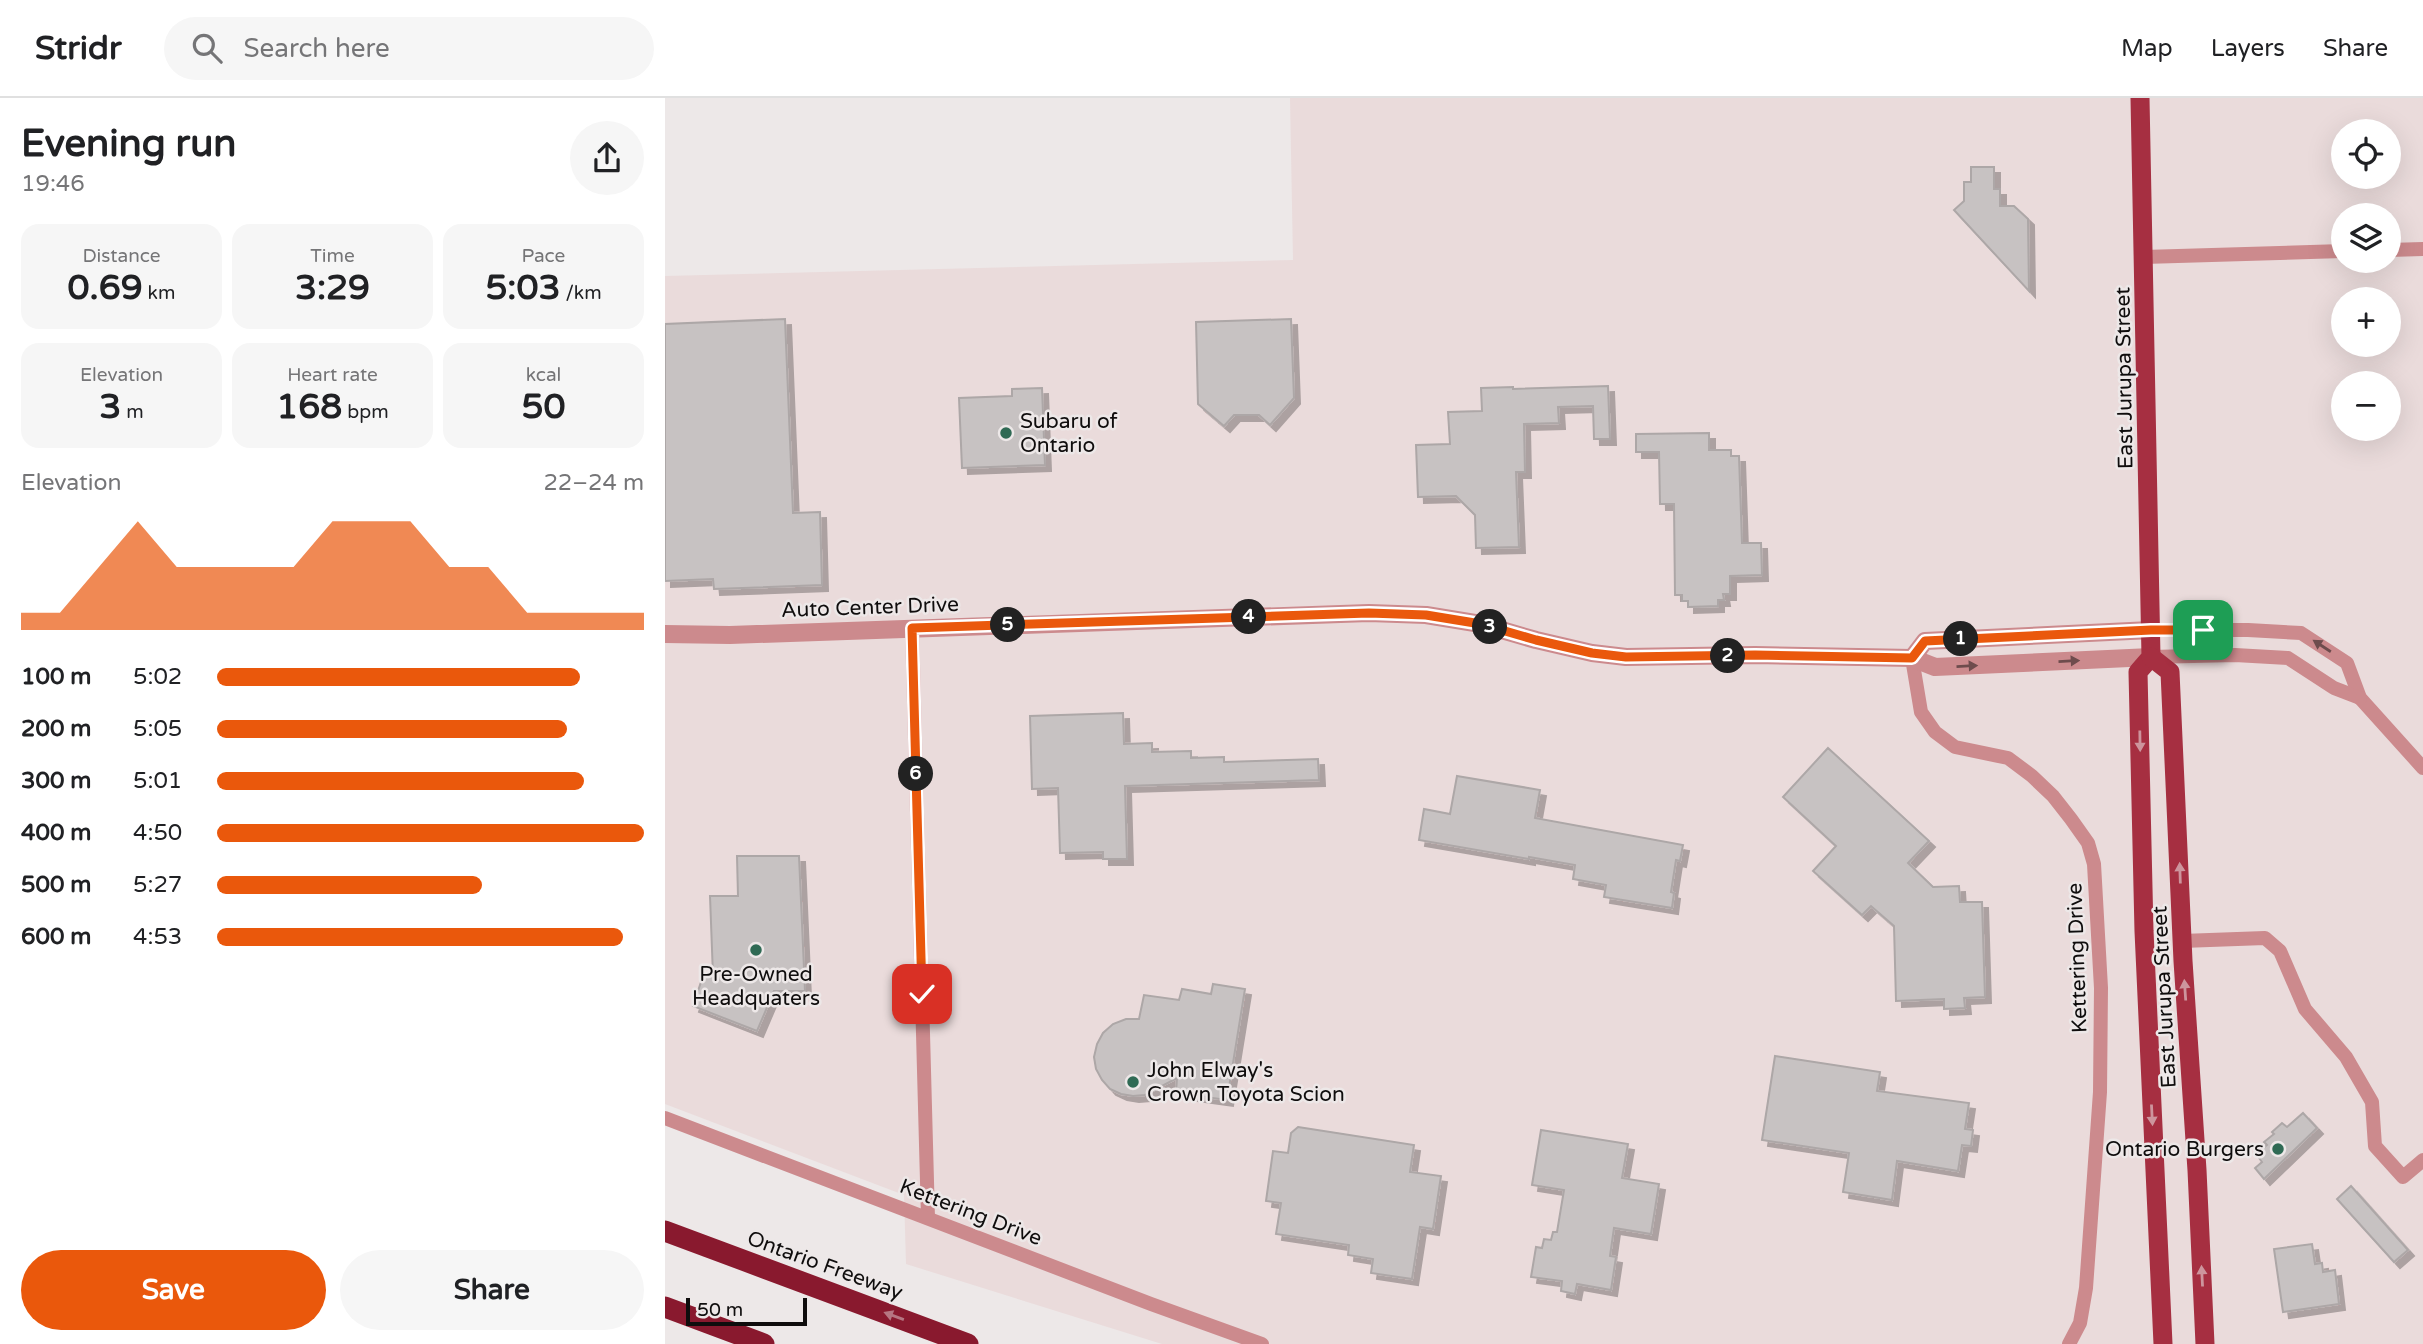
<!DOCTYPE html>
<meta charset="utf-8">
<style>
:root{--surface:#fff;--page:#f6f6f6;--text:#202124;--muted:#757577;--line:#e0e0e0;--accent:#ea580c}
body{margin:0;font-family:"Varela Round",sans-serif;background:var(--page);color:var(--text);height:100vh;display:flex;flex-direction:column;font-size:26px;white-space:nowrap}
*{box-sizing:border-box;margin:0}
p{font-size:23px;color:var(--muted)}
.icon{flex:none;width:38px;height:38px;fill:none;stroke:currentColor;stroke-width:2;stroke-linecap:round;stroke-linejoin:round}
.map{position:relative;flex:1;overflow:hidden}
.panel{display:flex;flex-direction:column;background:var(--surface);width:665px}
.panel>*{flex:none}
.controls{position:absolute;left:1666px;top:21px;display:grid;gap:14px}
.controls a{display:grid;place-items:center;width:70px;height:70px;border-radius:50%;background:var(--surface);box-shadow:0 7px 28px #0002;font-size:35px}
.scale{position:absolute;left:21px;bottom:18px;width:121px;box-sizing:border-box;padding-left:7px;border:4px solid #0f0d0d;border-top:0;font-size:19px;line-height:24px;white-space:nowrap;color:#0f0d0d;-webkit-text-stroke:5px #ede8e8;paint-order:stroke}
.pin{position:absolute;display:grid;place-items:center;width:60px;height:60px;color:#fff;margin:-30px;border-radius:14px;box-shadow:0 4px 10px #0006}
.km{position:absolute;width:35px;height:35px;margin:-18px;border-radius:50%;background:#222;color:#fff;font-size:19px;line-height:35px;text-align:center}
.round{display:grid;place-items:center;flex:none;width:74px;height:74px;border-radius:37px;background:var(--page)}
.headline{display:flex;align-items:center;justify-content:space-between;height:119px;padding:0 21px}
h1{font-size:38px;font-weight:700;line-height:52px}
.figures{display:grid;grid-template-columns:repeat(3,1fr);gap:10px;height:119px;padding:7px 21px}
.figures div{display:grid;align-content:center;border-radius:18px;background:var(--page);text-align:center}
.figures b{font-size:35px;font-weight:700}
.figures small{font-size:19px;font-weight:400}
.figures p{font-size:19px}
.chart{height:196px;padding:14px 21px}
.chart p{display:flex;justify-content:space-between}
.chart svg{width:100%;height:126px;margin-top:7px;fill:var(--accent);opacity:.7}
.action{display:flex;gap:14px;margin-top:auto;padding:14px 21px}
.action a{flex:1;height:80px;border-radius:42px;background:var(--accent);color:#fff;font-size:28px;font-weight:700;line-height:80px;text-align:center}
.action a+a{background:var(--page);color:var(--text)}
ul{padding:0 21px;list-style:none;font-size:23px}
li{display:grid;grid-template-columns:112px 84px 1fr;align-items:center;height:52px}
li i{height:18px;border-radius:9px;background:var(--accent)}
header{display:flex;align-items:center;gap:42px;box-sizing:border-box;height:98px;padding:0 35px;background:var(--surface);border-bottom:2px solid var(--line)}
header strong{font-size:33px}
nav{display:flex;gap:38px;margin-inline-start:auto;font-size:24px}
.search{width:490px;height:63px;background:var(--page);display:flex;align-items:center;gap:18px;box-sizing:border-box;padding:0 24px;border-radius:38px;color:var(--muted);font-size:26px}
main{display:flex;flex:1;min-height:0}
.map>svg:first-child{display:block}
.built{fill:#eadbdb;fill-rule:evenodd}
.building{fill:#c7c2c2;stroke:#ada7a7;stroke-width:2;filter:url(#shadow)}
.lines{fill:none;stroke-linecap:round;stroke-linejoin:round}
.minor{stroke:#cc8a8d;stroke-width:14}
.tertiary{stroke:#cc8a8d;stroke-width:18}
.primary{stroke:#a62f41;stroke-width:19}
.motorway{stroke:#89192e;stroke-width:21}
.oneway{fill:#6e4c4d}
.oneway2{fill:#cd959d}
.oneway3{fill:#b67682}
.route-casing{stroke:#fff;stroke-width:14}
.route{stroke:#ea580c;stroke-width:9}
.poi-dot{fill:#2f6a54;stroke:#ede8e8;stroke-width:2.5}
.labels{text-anchor:middle;stroke-width:5;stroke-linejoin:round;paint-order:stroke}
.street-label{font-size:21px;fill:#0f0d0d;stroke:#ede8e8}
.poi-label{font-size:21px;fill:#0f0d0d;stroke:#ede8e8;text-anchor:start}
</style>
<header>
<strong>Stridr</strong>
<div class="search"><svg class="icon" aria-label="search" viewBox="0 0 24 24"><circle cx="10" cy="10" r="6"/><path d="M15 15l6 6"/></svg>Search here</div>
<nav><a>Map</a><a>Layers</a><a>Share</a></nav>
</header>
<main>
<section class="panel">
<div class="headline"><div><h1>Evening run</h1><p>19:46</p></div><a class="round"><svg class="icon" aria-label="share" viewBox="0 0 24 24"><path d="M12 15V3M7 8l5-5 5 5M5 13v7h14v-7"/></svg></a></div>
<div class="figures">
<div><p>Distance</p><b>0.69<small> km</small></b></div>
<div><p>Time</p><b>3:29</b></div>
<div><p>Pace</p><b>5:03<small> /km</small></b></div>
</div>
<div class="figures">
<div><p>Elevation</p><b>3<small> m</small></b></div>
<div><p>Heart rate</p><b>168<small> bpm</small></b></div>
<div><p>kcal</p><b>50</b></div>
</div>
<div class="chart"><p><span>Elevation</span>22–24 m</p>
<svg viewBox="0 0 160 44" preserveAspectRatio="none"><path d="M0 44V38L10 38L20 22L30 6L40 22L50 22L60 22L70 22L80 6L90 6L100 6L110 22L120 22L130 38L140 38L150 38L160 38V44z"/></svg>
</div>
<ul>
<li><b>100 m</b>5:02<i style="width:85%"></i></li>
<li><b>200 m</b>5:05<i style="width:82%"></i></li>
<li><b>300 m</b>5:01<i style="width:86%"></i></li>
<li><b>400 m</b>4:50<i style="width:100%"></i></li>
<li><b>500 m</b>5:27<i style="width:62%"></i></li>
<li><b>600 m</b>4:53<i style="width:95%"></i></li>
</ul>
<div class="action"><a>Save</a><a>Share</a></div>
</section>
<div class="map">
<svg width="1758" height="1246" viewBox="0 0 1758 1246">
<defs>
<filter id="shadow"><feDropShadow dx="6" dy="6" stdDeviation="0" flood-color="#0004"/></filter>
</defs>
<rect width="100%" height="100%" fill="#ede8e8"/>
<path class="built" d="M625,0H1758V1246H497L241,1166L239,1097L0,1006V178L628,162ZM1678,33H1724V79H1678ZM1678,117H1724V163H1678ZM1678,201H1724V247H1678ZM1678,285H1724V331H1678Z"/>
<g class="building">
<path d="M1306,69H1329V91H1335V108H1349L1363,121L1364,193L1289,112L1299,103V84H1306Z"/>
<path d="M120,221L128,415L155,414L157,487L49,491L48,481L0,483V226Z"/>
<path d="M626,221L629,300L605,327L594,317H569L559,328L533,306L531,224Z"/>
<path d="M943,288L945,341H929L928,308L893,309L894,325L859,326L860,374H851L854,449L811,450L810,417L791,398L753,399L751,347L785,346L783,314L817,313L816,290L848,289V291Z"/>
<path d="M377,290L380,367L297,370L294,300L347,298V291Z"/>
<path d="M1044,335V352H1066V358H1074L1077,445H1096L1097,477L1065,478V496H1058L1059,502H1053V508L1023,509V503H1017V497H1010L1009,406H995L994,354H971V336Z"/>
<path d="M458,615L459,646L487,645V654L526,653V660L559,659V664L653,661L654,682L460,688L462,761H438V754L395,755L393,690L367,691L365,618Z"/>
<path d="M1163,650L1264,743L1243,765L1268,789L1294,788L1295,804H1317L1320,899L1299,900L1300,910L1279,911V901L1231,903L1229,828L1206,808L1197,817L1148,773L1171,748L1118,699Z"/>
<path d="M792,678L875,692L870,720L1018,747L1015,763L1011,762L1006,794L1009,795L1007,810L939,799L941,787L908,781L910,767L864,759V761L754,742L759,711L785,716Z"/>
<path d="M72,758H134L140,893H109L92,933L28,908L39,875L48,878L45,798H73Z"/>
<path d="M548,886L580,891L562,1002L511,995L512,980L480,997L468,998L456,996L445,991L437,982L431,971L429,959L432,946L438,935L448,926L461,921H474L479,897L514,902L517,891L546,896Z"/>
<path d="M1110,958L1215,974L1212,993L1304,1005L1300,1031L1308,1032L1306,1048L1297,1047L1293,1073L1232,1063L1227,1102L1178,1094L1184,1055L1097,1042Z"/>
<path d="M1638,1015L1652,1030L1599,1081L1590,1070L1597,1064L1591,1056L1602,1047L1599,1044L1609,1036L1607,1034L1617,1025L1622,1029Z"/>
<path d="M633,1029L749,1047L745,1074L776,1078L768,1131L755,1129L747,1181L706,1175L708,1161L683,1157L684,1147L611,1136L616,1105L601,1103L608,1053L623,1055L626,1035Z"/>
<path d="M876,1032L963,1046L957,1080L994,1086L986,1136L949,1130L945,1158L951,1159L946,1192L912,1186L910,1196L896,1193L897,1183L866,1179L871,1149L877,1150L879,1141L886,1142L888,1134H892L899,1092L867,1087Z"/>
<path d="M1686,1088L1743,1152L1729,1164L1672,1101Z"/>
<path d="M1647,1146L1650,1166L1657,1165L1658,1174L1670,1172L1674,1206L1618,1214L1609,1151Z"/>
</g>
<g class="lines">
<g class="minor">
<path d="M1724,152L1758,151"/>
<path d="M1479,159L1678,153"/>
<path d="M247,530L263,1120"/>
<path d="M1486,532H1583L1636,535L1682,565L1695,600L1758,670"/>
<path d="M1486,559L1570,557L1623,560L1669,590L1695,600"/>
<path d="M1247,560L1256,614L1270,634L1290,649L1343,660L1367,678L1388,698L1406,721L1423,745L1429,766L1436,890L1435,994L1421,1190L1415,1225L1404,1246"/>
<path d="M1517,843L1600,840L1615,853L1640,911L1681,959L1707,1004L1710,1048L1738,1079L1758,1062"/>
<path d="M0,1020L486,1206L597,1246"/>
</g>
<g class="tertiary">
<path d="M0,536L65,537L704,515L761,517L816,526L871,542L927,555L961,559L1090,557L1247,560L1270,569L1486,559"/>
<path d="M1247,560L1260,543L1486,532"/>
</g>
<g class="primary">
<path d="M1475,0L1486,559L1473,574L1479,833L1498,1246"/>
<path d="M1486,559L1505,574L1518,863L1532,1072L1540,1246"/>
</g>
<g class="motorway">
<path d="M0,1133L303,1246"/>
<path d="M0,1209L99,1246"/>
</g>
</g>
<defs><path id="oneway-solid" d="M-6-.8H1V-3.2L6.5 0L1 3.2V.8H-6Z" transform="scale(1.75)"/></defs>
<g class="oneway">
<use href="#oneway-solid" transform="translate(1657 548) rotate(-147)"/>
<use href="#oneway-solid" transform="translate(1404 563) rotate(-3)"/>
<use href="#oneway-solid" transform="translate(1302 568) rotate(-3)"/>
</g>
<g class="oneway2">
<use href="#oneway-solid" transform="translate(1475 643) rotate(89)"/>
<use href="#oneway-solid" transform="translate(1515 775) rotate(-92)"/>
<use href="#oneway-solid" transform="translate(1520 892) rotate(-94)"/>
<use href="#oneway-solid" transform="translate(1487 1017) rotate(87)"/>
<use href="#oneway-solid" transform="translate(1537 1178) rotate(-93)"/>
</g>
<use class="oneway3" href="#oneway-solid" transform="translate(229 1218) rotate(-160)"/>
<g class="lines">
<g class="route-casing">
<path id="route" d="M257,896L247,530L704,515L761,517L816,526L871,542L927,555L961,559L1090,557L1247,560L1260,543L1486,532H1538"/>
</g>
<use href="#route" class="route"/>
</g>
<g class="poi-dot">
<circle cx="341" cy="335" r="7"/>
<circle cx="91" cy="852" r="7"/>
<circle cx="468" cy="984" r="7"/>
<circle cx="1613" cy="1051" r="7"/>
</g>
<g class="labels">
<g class="street-label">
<text transform="translate(1459 280) rotate(-91)" y="7">East Jurupa Street</text>
<text transform="translate(205 509) rotate(-2)" y="7">Auto Center Drive</text>
<text transform="translate(1412 860) rotate(-92)" y="7">Kettering Drive</text>
<text transform="translate(1499 899) rotate(-93)" y="7">East Jurupa Street</text>
<text transform="translate(306 1114) rotate(21)" y="7">Kettering Drive</text>
<text transform="translate(160 1167) rotate(20)" y="7">Ontario Freeway</text>
</g>
<g class="poi-label">
<text x="355" y="330">Subaru of<tspan x="355" dy="24">Ontario</tspan></text>
<text x="91" y="883" text-anchor="middle">Pre-Owned<tspan x="91" dy="24">Headquaters</tspan></text>
<text x="482" y="979">John Elway's<tspan x="482" dy="24">Crown Toyota Scion</tspan></text>
<text x="1599" y="1058" text-anchor="end">Ontario Burgers</text>
</g>
</g>
</svg>
<div class="controls">
<a><svg class="icon" aria-label="locate" viewBox="0 0 24 24"><circle cx="12" cy="12" r="6"/><path d="M12 2v4M12 18v4M2 12h4M18 12h4"/></svg></a>
<a><svg class="icon" aria-label="layers" viewBox="0 0 24 24"><path d="M12 4l9 5-9 5-9-5zM3 14l9 5 9-5"/></svg></a>
<a>+</a>
<a>−</a>
</div>
<div class="scale">50 m</div>
<div class="pin" style="left:1538px;top:532px;background:#1e9e55"><svg class="icon" aria-label="arrive" viewBox="0 0 24 24"><path d="M6 21V4h12l-3 4 3 4H6"/></svg></div>
<div class="pin" style="left:257px;top:896px;background:#d93025"><svg class="icon" aria-label="check" viewBox="0 0 24 24"><path d="M5 12l5 5 9-10"/></svg></div>
<b class="km" style="left:1296px;top:541px">1</b>
<b class="km" style="left:1063px;top:558px">2</b>
<b class="km" style="left:825px;top:529px">3</b>
<b class="km" style="left:584px;top:519px">4</b>
<b class="km" style="left:343px;top:527px">5</b>
<b class="km" style="left:251px;top:676px">6</b>
</div>
</main>
